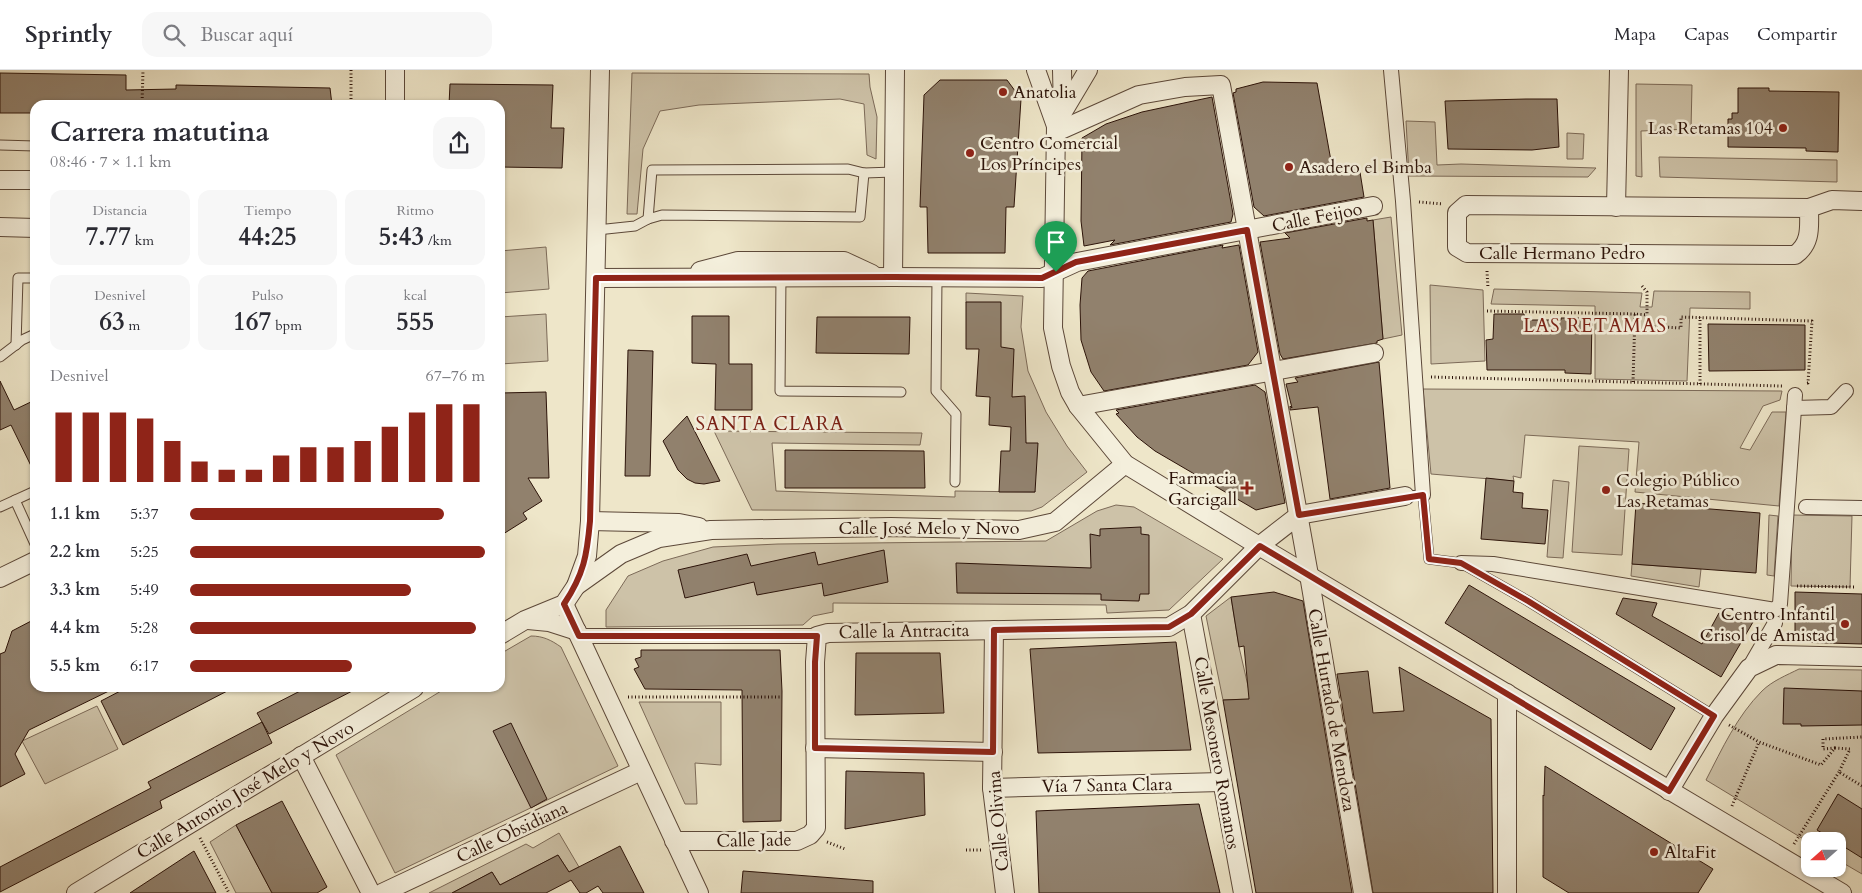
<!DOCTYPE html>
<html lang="es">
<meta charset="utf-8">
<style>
:root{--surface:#fff;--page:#f7f7f7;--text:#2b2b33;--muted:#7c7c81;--line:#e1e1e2;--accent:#8f2418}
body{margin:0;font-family:Cardo,serif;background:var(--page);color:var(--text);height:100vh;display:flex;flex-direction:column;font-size:19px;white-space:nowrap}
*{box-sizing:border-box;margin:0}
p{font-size:16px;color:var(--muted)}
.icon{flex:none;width:28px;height:28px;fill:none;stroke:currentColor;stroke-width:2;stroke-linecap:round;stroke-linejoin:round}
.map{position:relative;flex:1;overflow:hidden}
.drawer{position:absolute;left:30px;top:30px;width:475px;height:592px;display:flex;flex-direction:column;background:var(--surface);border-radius:15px;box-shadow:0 1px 4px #0004}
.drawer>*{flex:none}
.needle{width:32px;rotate:249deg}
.buttons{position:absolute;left:1801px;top:762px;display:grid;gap:10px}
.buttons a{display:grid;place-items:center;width:45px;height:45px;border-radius:10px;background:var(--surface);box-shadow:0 1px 4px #0004;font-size:25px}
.pin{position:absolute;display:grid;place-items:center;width:42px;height:42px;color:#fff;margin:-51px -21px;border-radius:50% 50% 50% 0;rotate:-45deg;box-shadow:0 0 5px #0007}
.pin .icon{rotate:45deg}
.round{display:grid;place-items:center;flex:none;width:52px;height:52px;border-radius:15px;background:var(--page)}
.headline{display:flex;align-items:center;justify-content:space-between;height:85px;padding:0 20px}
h1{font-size:28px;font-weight:700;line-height:38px}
.figures{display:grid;grid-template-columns:repeat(3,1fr);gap:8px;height:85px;padding:5px 20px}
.figures div{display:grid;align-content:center;border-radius:12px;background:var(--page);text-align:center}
.figures b{font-size:25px;font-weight:700}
.figures small{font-size:14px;font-weight:400}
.figures p{font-size:14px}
.chart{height:140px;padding:10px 20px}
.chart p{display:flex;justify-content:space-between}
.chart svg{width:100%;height:90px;margin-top:5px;stroke:var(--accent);stroke-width:6}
ul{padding:0 20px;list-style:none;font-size:16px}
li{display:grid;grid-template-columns:80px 60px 1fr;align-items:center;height:38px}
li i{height:12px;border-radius:6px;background:var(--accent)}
header{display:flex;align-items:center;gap:30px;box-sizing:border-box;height:70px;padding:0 25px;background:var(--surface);border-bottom:1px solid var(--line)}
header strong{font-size:24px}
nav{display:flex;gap:28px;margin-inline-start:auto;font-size:18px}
.search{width:350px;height:45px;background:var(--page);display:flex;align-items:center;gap:12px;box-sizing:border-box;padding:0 18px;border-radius:15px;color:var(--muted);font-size:19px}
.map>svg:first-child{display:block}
.green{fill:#cdc2a8;stroke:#7c6a58}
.building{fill:#91816d;stroke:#2c1309}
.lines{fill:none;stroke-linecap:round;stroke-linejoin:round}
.service-casing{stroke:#5c4839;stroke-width:11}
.pedestrian-casing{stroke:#5c4839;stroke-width:16}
.minor-casing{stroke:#5c4839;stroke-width:20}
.path{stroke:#2c1309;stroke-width:3;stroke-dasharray:1 2.5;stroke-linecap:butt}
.service{stroke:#f4efdc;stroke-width:9}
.pedestrian{stroke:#f4efdc;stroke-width:14}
.minor{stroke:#f4efdc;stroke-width:18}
.route-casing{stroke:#fff;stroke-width:10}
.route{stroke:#8f2418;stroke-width:6}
.poi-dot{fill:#8f2418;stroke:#f4efdc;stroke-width:2}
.labels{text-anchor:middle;stroke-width:5;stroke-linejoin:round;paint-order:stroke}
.poi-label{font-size:18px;fill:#2c1309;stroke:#f4efdc;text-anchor:start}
.street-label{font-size:18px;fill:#2c1309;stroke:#f4efdc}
.neighbourhood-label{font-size:19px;letter-spacing:1px;fill:#7a1f14;stroke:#f4efdc}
</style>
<header>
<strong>Sprintly</strong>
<div class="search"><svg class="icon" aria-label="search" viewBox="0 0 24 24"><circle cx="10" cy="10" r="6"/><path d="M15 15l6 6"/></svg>Buscar aquí</div>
<nav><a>Mapa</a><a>Capas</a><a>Compartir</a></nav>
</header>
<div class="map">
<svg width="1862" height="823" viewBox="0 0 1862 823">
<rect width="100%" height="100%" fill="#eee6c9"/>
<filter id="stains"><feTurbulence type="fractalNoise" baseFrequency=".004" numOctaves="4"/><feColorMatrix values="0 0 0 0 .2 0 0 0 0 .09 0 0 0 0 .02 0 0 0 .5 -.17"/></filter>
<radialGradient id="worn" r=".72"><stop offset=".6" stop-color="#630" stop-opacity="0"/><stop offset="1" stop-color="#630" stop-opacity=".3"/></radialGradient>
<g class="green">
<path d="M632,3L869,4L870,17L877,47L876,89L867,85L864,34L840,29L699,35L660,41L643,79L637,144H627Z"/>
<path d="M1636,14L1692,15L1691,59L1641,61L1642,107L1636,106Z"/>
<path d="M1406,51L1435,52L1437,95L1461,94L1596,98L1588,107L1409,106Z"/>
<path d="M1567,63L1584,64L1583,89H1567Z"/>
<path d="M1659,87L1837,90V112L1660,107Z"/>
<path d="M1391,147L1402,265L1383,269L1373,150Z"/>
<path d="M546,177L549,219L500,223V181Z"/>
<path d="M1430,215L1483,220L1485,291L1431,294Z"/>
<path d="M1494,219L1642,223L1640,237H1652L1654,221L1750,222V239L1690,238L1687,311L1595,309V236L1491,234Z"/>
<path d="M966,223L1023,226L1021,257L1028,301L1046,342L1067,376L1087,402L1042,437L1031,441L752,440L714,361L922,363L920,375L772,373L776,421L955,427V421L1035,422L1026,373L1012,327L966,232Z"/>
<path d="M546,244L548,291L500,294V247Z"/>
<path d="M1423,319L1782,321L1780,330L1763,336L1740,378L1750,380L1772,342H1786L1779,436L1635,422L1639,372L1525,365L1521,408L1513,406L1514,411L1431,404Z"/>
<path d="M1579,376L1629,379L1622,485L1572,482Z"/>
<path d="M1553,410L1569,412L1563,488L1547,487Z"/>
<path d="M1116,435L1134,437L1223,489L1169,540L1107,543L1106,535L833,533V542L813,546L803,555L606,557V540L628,506L663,491L713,477L778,474L1046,471L1097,441Z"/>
<path d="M1769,445L1778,446L1774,506L1767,505Z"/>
<path d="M1792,445L1852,446L1850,517L1791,516Z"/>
<path d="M1632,494L1701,499L1699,517L1631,506Z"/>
<path d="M1231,527L1239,577L1251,629L1223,630L1206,546Z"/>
<path d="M531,566C543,566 551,570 561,577L618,696L395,803L336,685L446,618H500V584Z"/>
<path d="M1799,599L1862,600V804L1838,790V771H1810V773L1706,710C1722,679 1737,646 1762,621C1772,611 1787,605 1799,599Z"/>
<path d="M639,632H721V695L695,693L697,734H685Z"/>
<path d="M97,636L118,679L45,714L22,671Z"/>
<path d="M236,755L272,823H236L210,772Z"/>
<path d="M559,763L579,797L569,802L558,785L500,815L492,802L452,823H429L526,774L533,778Z"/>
</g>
<g class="building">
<path d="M0,3L126,5V20L176,19V15L330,18L332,35H35V43H0Z"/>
<path d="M940,10H1007L1021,29L1014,137H1006L1005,183H928L927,137H920L924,25Z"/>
<path d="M1263,12L1317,13L1333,102L1359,96L1364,127L1264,146L1254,137L1233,23L1236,22V19Z"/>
<path d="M450,14L553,15L551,58H564L562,98L500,97V35H449Z"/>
<path d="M1738,18H1769V21L1839,22L1838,82L1806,81V78L1728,77V49H1732V43H1738Z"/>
<path d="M1212,27L1233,144L1231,152L1110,175L1115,170L1084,176L1081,151L1082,68L1106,54L1142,42Z"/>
<path d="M1526,29H1557L1559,77L1532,80L1448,79L1445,31Z"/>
<path d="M1367,148V151L1373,150L1383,269L1377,271V273L1283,289L1280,284L1260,172L1290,168L1285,163Z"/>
<path d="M1223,175L1222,178L1239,175L1258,282L1248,295L1104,321L1091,302L1081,270L1080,235L1082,208L1088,201Z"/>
<path d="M966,232H1001V277L1014,279L1012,327L1025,326L1026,373H1038L1035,422H999L1001,381H1010L1011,357L989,355L990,327L976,326L979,279H966Z"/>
<path d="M1494,244H1524L1525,250H1561V248H1592L1591,304L1565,303V300H1487L1486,270L1493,269Z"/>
<path d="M692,246H729V294H752V340H715L716,294L692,293Z"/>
<path d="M817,247H910L909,284L816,283Z"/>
<path d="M1708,254L1805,255V300L1709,301Z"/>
<path d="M628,280L653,281L650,406H625Z"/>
<path d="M1379,292L1390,418L1330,429L1318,337L1290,340V336L1292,338L1286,314L1298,312L1295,308Z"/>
<path d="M0,311L14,340L35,330V404L11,355L0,360Z"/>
<path d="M1255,315L1265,322L1285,433L1256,440L1155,381L1137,367L1116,344L1119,343L1116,340Z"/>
<path d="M546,322L549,408H528L542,431L523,443L527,449L500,466V323Z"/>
<path d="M687,346L720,411L704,414L695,413L687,409L678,400L663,371Z"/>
<path d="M785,380L924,381L925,418H785Z"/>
<path d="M1486,408L1514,411L1513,422L1523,423L1522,438L1548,440L1545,474L1481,469Z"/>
<path d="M1636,433L1760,443L1756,503L1632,494Z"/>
<path d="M1141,457V464L1149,465V524H1140L1139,531L1101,530V524L957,523L956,493L1091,498L1090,464L1100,466V459Z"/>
<path d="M884,480L888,512L824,526L822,513L757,525L754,512L685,528L678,500L747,484L751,496L815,482L818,495Z"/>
<path d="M1469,515L1675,638L1651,680L1445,553Z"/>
<path d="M1274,522L1303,531L1352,823H1256L1223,630L1249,629L1244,576L1239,577L1231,527Z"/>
<path d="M1795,522L1862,524V574L1795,572Z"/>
<path d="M1623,528L1657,533L1652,546L1702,574L1719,543L1753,552L1721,607L1616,544Z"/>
<path d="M35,549V618H115L29,660L15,684L25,704L0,717V584L5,582L12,561Z"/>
<path d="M1176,572L1191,680L1038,683L1030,579Z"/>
<path d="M641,580H780L782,621L781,751L743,752L742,620L645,619L634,599L639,597L635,589L641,587Z"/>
<path d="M856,583H940L944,643L855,645Z"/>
<path d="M1399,597L1491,649L1493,823H1373L1337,604L1368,601L1373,643L1404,641Z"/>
<path d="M126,618H233L123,675L101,631Z"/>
<path d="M306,618H358L269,664L262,652L272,673L160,731L162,738L0,822V797L151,718L148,712L262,652L257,643Z"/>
<path d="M1784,618L1862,621V655L1801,656V654H1783Z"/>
<path d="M511,653L547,729L531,738L493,661Z"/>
<path d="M1545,696L1713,799L1698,823H1569L1543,807V725L1544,726Z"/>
<path d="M846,701L924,703L925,745L845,759Z"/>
<path d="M1838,724L1862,739V788L1838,773V771H1835L1817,760Z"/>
<path d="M282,731L327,817L317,823H272L236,755Z"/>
<path d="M1199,734L1220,823H1039L1036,741Z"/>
<path d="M620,776L644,823H603L598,816L586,823H580L571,810L546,823H452L492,802L500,815L558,785L569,802Z"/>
<path d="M194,781L216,823H130Z"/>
<path d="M743,801L873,811V823H741Z"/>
</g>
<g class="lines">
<g class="service-casing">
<g id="service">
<path d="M0,75L35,76"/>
<path d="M648,149L652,100L848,99L864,103L894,102"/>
<path d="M597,160L635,156L648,149L662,145L860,147L864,103"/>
<path d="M781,205L780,321L901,322"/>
<path d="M937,207L936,321L956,344L955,412"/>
<path d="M16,275L18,208H35"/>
<path d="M0,287L22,270L35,264"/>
<path d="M1405,426L1423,425L1429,489L1461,493L1528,531L1714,646"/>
<path d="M15,430L35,474"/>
<path d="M0,437L35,421"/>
</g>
</g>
<g class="pedestrian-casing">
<g id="pedestrian">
<path d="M1391,0L1403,131L1423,425"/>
<path d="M1794,338L1831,337L1846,321"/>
<path d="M1806,437L1862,438"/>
<path d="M1461,493L1493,494L1775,540L1780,534L1795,325"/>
<path d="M579,566H817"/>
<path d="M1749,598L1775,553"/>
</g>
</g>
<g class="minor-casing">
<g id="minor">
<path d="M1036,0L1056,56"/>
<path d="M1062,0L1063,41"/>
<path d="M1088,0L1063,42L1056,56L1053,258L1061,296L1070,322L1078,336L1125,394L1259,476L1842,823"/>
<path d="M395,35V0"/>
<path d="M1056,62L1139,25L1185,17L1221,15L1309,505L1363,823"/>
<path d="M0,110H35"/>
<path d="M1616,137L1619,0"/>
<path d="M1809,138C1809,156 1812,173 1795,185L1467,183L1457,177V143L1466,135L1809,138L1832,130L1862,131"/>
<path d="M0,157L35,158"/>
<path d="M700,201L738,191H844L872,204"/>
<path d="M893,207L895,0"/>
<path d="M596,208L893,207L1042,208L1077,192L1373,136"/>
<path d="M1078,336L1374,283"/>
<path d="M590,451L679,453L699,457"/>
<path d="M0,508L35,491"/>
<path d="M576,516L621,484L659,468L711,460L891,457L1019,460L1055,452L1125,394"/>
<path d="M564,534L699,823"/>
<path d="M1191,544L1243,823"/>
<path d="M528,550L549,552L577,561"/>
<path d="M994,560L992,718L1005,823"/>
<path d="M500,565L525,550L564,534L576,516L587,486L590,451L600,0"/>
<path d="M1507,623V823"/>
<path d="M815,678L993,682"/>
<path d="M301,686L371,823"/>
<path d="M992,718L1221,712"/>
<path d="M1669,721L1714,646L1749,598L1776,585L1862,587"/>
<path d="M674,771H797L810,765L816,758L815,592L817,566L828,563L1169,557L1191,544L1259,476L1299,445L1405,426"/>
<path d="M76,823L414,618"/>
<path d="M382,823L641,701"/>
</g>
</g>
<g class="path">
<path d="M351,0V35"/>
<path d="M142,35L143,0"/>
<path d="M1419,132L1443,134"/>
<path d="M1487,201L1488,218"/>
<path d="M1642,216L1647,222V256L1681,258V247L1812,251L1808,313H1805"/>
<path d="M1487,241L1635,244"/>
<path d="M1431,307L1782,316"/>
<path d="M1633,312L1635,244L1647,245"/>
<path d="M1700,314V247"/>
<path d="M1797,516L1854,517"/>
<path d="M628,627H781"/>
<path d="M1729,655L1759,672"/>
<path d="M1835,678L1823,679V669L1862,667"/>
<path d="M1732,736L1759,672L1821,695L1835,678L1850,679L1839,702L1862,716"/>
<path d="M200,768L229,823"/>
<path d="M827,772L845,779"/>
<path d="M1794,774L1839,702"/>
<path d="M966,780H981"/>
</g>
<use href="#service" class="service"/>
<use href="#pedestrian" class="pedestrian"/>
<use href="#minor" class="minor"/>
</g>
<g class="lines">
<g class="route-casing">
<path id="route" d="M1247,160L1299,445L1423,425L1429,489L1461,493L1528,531L1714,646L1669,721L1260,476L1191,544L1169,557L994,560L993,682L815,678V592L817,566H579L564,534C584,504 587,485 590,451L596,208L893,207L1042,208L1076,192Z"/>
</g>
<use href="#route" class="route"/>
</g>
<g class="poi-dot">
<circle cx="1003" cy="22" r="5"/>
<circle cx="1783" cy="58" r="5"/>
<circle cx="970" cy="83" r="5"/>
<circle cx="1289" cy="97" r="5"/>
<path d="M1244.5 410.5h5v5h5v5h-5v5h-5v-5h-5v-5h5z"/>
<circle cx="1606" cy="420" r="5"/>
<circle cx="1845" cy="554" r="5"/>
<circle cx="1654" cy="782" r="5"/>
</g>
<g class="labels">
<g class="poi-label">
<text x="1013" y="28">Anatolia</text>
<text x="1773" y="64" text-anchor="end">Las Retamas 104</text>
<text x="980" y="79">Centro Comercial<tspan x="980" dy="21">Los Príncipes</tspan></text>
<text x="1299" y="103">Asadero el Bimba</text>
<text x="1237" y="414" text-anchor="end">Farmacia<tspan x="1237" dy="21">Garcigall</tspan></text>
<text x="1616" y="416">Colegio Público<tspan x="1616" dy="21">Las Retamas</tspan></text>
<text x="1835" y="550" text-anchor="end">Centro Infantil<tspan x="1835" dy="21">Crisol de Amistad</tspan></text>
<text x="1664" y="788">AltaFit</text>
</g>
<g class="street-label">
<text transform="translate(1317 147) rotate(-11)" y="6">Calle Feijoo</text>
<text x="1562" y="189">Calle Hermano Pedro</text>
<text x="929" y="464">Calle José Melo y Novo</text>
<text transform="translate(904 561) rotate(-1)" y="6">Calle la Antracita</text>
<text transform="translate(1332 640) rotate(80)" y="6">Calle Hurtado de Mendoza</text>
<text transform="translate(1217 683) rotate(80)" y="6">Calle Mesonero Romanos</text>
<text transform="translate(1107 715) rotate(-1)" y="6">Vía 7 Santa Clara</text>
<text transform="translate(245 720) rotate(-31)" y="6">Calle Antonio José Melo y Novo</text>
<text transform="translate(998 751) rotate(-95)" y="6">Calle Olivina</text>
<text transform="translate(512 762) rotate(-25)" y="6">Calle Obsidiana</text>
<text transform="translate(754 770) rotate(-1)" y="6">Calle Jade</text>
</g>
<g class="neighbourhood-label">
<text x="1595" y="262">LAS RETAMAS</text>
<text x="770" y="360">SANTA CLARA</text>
</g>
</g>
<rect width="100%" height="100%" filter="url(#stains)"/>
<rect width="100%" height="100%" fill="url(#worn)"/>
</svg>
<div class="buttons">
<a><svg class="needle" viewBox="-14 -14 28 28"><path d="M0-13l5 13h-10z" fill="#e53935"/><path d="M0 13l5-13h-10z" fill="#7c7c81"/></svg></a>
</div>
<div class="pin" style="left:1056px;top:202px;background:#1e9e55"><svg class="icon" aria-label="arrive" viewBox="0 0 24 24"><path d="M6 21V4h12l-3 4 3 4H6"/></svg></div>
<section class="drawer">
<div class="headline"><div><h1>Carrera matutina</h1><p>08:46 · 7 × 1.1 km</p></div><a class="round"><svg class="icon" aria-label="share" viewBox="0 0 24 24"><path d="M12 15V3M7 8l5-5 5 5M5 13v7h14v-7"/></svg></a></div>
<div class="figures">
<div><p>Distancia</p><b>7.77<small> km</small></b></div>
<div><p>Tiempo</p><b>44:25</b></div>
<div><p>Ritmo</p><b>5:43<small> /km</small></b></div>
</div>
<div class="figures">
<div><p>Desnivel</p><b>63<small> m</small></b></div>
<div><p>Pulso</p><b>167<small> bpm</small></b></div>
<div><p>kcal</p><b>555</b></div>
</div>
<div class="chart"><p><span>Desnivel</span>67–76 m</p>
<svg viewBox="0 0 160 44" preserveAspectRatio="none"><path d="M5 44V10M15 44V10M25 44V10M35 44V13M45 44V24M55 44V34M65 44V38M75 44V38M85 44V31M95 44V27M105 44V27M115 44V24M125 44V17M135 44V10M145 44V6M155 44V6"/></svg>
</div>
<ul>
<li><b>1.1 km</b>5:37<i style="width:86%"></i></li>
<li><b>2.2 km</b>5:25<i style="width:100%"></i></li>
<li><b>3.3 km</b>5:49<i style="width:75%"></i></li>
<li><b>4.4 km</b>5:28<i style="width:97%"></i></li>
<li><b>5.5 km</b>6:17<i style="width:55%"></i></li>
</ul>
</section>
</div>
